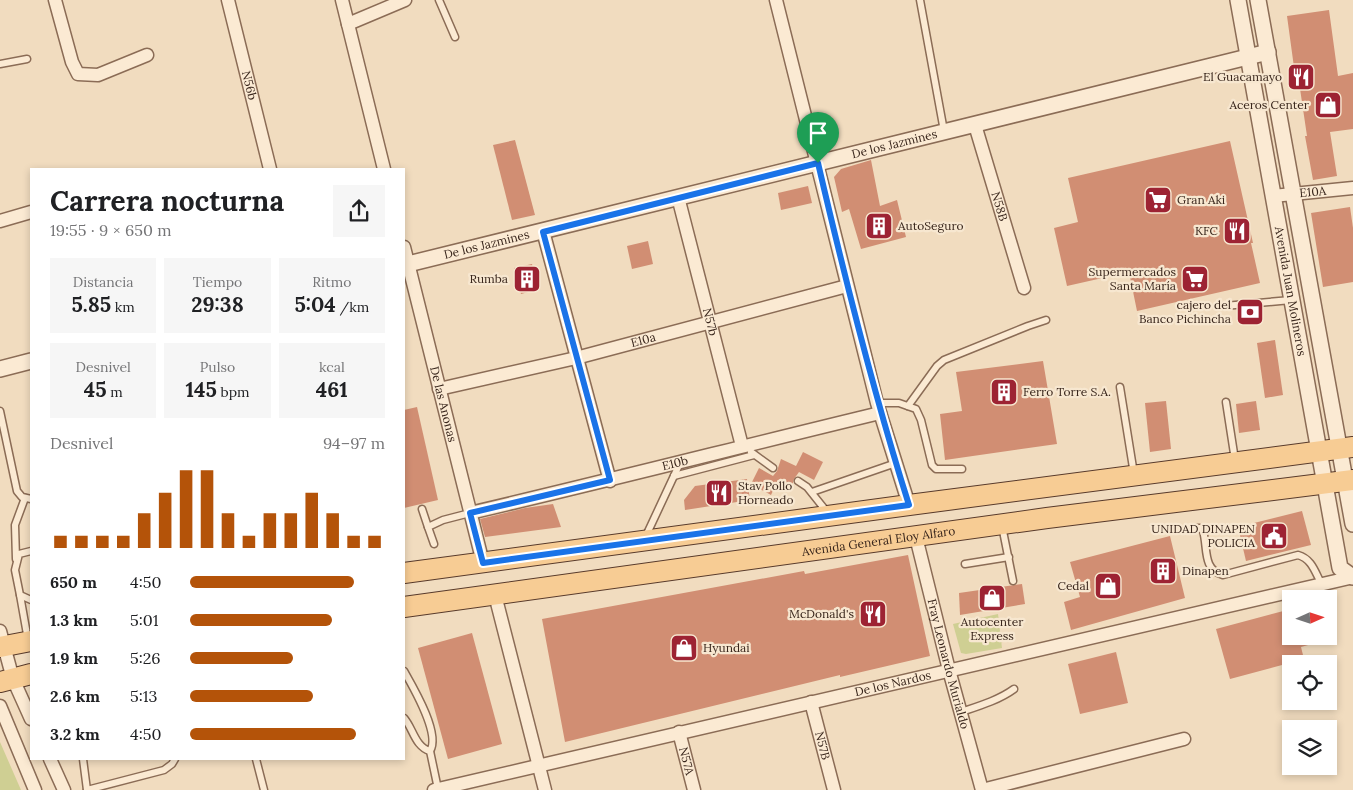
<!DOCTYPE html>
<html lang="es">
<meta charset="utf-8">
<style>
:root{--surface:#fff;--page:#f6f6f6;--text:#202124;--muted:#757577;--accent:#b45309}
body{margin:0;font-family:Lora,serif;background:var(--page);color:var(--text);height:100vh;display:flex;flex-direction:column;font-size:19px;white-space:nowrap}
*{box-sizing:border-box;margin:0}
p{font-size:16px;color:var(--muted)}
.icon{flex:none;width:28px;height:28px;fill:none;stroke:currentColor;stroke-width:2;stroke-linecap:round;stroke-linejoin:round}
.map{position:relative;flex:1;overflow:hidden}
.sheet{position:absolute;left:30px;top:168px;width:375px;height:592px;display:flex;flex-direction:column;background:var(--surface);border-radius:0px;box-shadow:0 2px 8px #0003}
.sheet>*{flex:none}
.needle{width:32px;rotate:87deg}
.buttons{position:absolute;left:1282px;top:590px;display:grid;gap:10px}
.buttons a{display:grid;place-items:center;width:55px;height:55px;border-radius:0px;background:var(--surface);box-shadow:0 2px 8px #0003;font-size:25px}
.pin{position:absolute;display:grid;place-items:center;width:42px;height:42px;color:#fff;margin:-51px -21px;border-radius:50% 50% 50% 0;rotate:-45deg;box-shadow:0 0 5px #0007}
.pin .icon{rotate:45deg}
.round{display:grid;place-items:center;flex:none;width:52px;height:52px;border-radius:0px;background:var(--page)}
.head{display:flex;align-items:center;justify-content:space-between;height:85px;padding:0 20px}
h1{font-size:28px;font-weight:700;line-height:38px}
.metrics{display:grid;grid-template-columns:repeat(3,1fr);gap:8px;height:85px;padding:5px 20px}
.metrics div{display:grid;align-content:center;border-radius:0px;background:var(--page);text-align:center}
.metrics b{font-size:21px;font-weight:700}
.metrics small{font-size:14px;font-weight:400}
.metrics p{font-size:14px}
.chart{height:140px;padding:10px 20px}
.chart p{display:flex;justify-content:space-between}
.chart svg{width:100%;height:90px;margin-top:5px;stroke:var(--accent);stroke-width:6}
ul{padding:0 20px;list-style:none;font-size:16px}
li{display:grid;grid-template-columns:80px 60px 1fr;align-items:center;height:38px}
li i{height:12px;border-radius:6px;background:var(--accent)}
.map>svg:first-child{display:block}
.green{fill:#cfcf93}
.building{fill:#d18e73}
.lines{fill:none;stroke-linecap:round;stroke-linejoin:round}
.service-casing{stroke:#8b6c56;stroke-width:9}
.minor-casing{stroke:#8b6c56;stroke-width:15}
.tertiary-casing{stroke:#8b6c56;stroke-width:18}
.primary-casing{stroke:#583a2b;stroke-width:22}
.service{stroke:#fbead3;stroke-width:6}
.minor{stroke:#fbead3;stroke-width:12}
.tertiary{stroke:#fbead3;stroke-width:15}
.primary{stroke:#f7cc94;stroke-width:20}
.route-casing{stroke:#fff;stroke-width:10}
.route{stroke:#1a73e8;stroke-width:6}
.labels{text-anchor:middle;stroke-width:4.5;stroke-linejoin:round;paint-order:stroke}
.poi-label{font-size:12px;fill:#39261c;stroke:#f7e7d0;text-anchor:end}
.street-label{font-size:12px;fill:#39261c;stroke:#f7e7d0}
</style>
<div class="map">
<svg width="1353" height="790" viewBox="0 0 1353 790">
<rect width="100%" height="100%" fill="#f1dcbf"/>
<g class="green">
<path d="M998,614L1002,648L966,654L961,653L953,624Z"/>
<path d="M0,742L21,790H0Z"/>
</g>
<g class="building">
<path d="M1329,10L1338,76L1353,73V129L1330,132L1337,176L1313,180L1305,136H1307L1299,82H1296L1287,16Z"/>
<path d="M515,140L535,215L512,220L493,145Z"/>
<path d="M1230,141L1253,243H1251L1260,283L1137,311L1129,272L1067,286L1054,228L1078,222L1068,178Z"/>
<path d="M871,160L880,206L897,200L906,237L861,249L849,209L842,212L834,177L841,169Z"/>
<path d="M808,186L812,203L781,210L778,193Z"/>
<path d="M1350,207L1353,228V282L1323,287L1311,213Z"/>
<path d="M648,241L653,264L632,269L627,246Z"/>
<path d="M532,264L539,289L521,294L514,268Z"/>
<path d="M1275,340L1283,395L1265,398L1257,343Z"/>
<path d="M1043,361L1057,444L945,460L940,414L962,411L956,372Z"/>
<path d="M1166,401L1171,449L1150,452L1145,403Z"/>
<path d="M1256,401L1260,430L1239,433L1236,404Z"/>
<path d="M417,407L438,500L404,508V410Z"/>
<path d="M803,452L823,462L814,480L799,472L794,479L791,489L777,482L771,495L751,484L759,468L773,476L777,471L781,459L796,466Z"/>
<path d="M747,479L750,500L685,510L684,500L695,486Z"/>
<path d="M553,504L561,527L485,537L480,519L525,508Z"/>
<path d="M1302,511L1311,545L1246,561L1238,527Z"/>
<path d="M1170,536L1185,598L1071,630L1064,602L1080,597L1070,562Z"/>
<path d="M908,555L930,656L840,677V675L565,742L542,619L804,571L805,574Z"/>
<path d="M1022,584L1025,604L960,615L959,593Z"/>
<path d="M1291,609V636H1325L1326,640L1301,647L1304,659L1230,679L1216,629Z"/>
<path d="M472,633L502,744L448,759L418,648Z"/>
<path d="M1116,652L1128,703L1080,714L1068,664Z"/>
</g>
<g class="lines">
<g class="service-casing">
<g id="service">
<path d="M439,0L455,37"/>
<path d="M920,0L944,131"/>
<path d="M0,64L27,59"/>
<path d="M1224,306L1291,300"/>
<path d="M1120,387L1134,474"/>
<path d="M1226,402L1235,460"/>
<path d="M877,403H899L916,409L921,420L932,465L936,469H962"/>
<path d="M908,406L937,366L944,360L1028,326L1046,320"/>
<path d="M0,411L17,491L22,497L31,499"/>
<path d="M751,452L773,468"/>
<path d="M674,476L754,455"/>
<path d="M798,481L807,487L827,512"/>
<path d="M812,492L896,463"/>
<path d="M422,509L428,527"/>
<path d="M1002,526L1013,581"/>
<path d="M1194,528H1200L1203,531C1208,547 1202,570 1223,575L1298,555C1312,559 1315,572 1321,583"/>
<path d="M645,538L680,463"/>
<path d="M434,544L428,527L443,520L470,513"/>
<path d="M31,551L19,554L15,570L20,595L31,600"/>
<path d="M16,559L15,525L25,498"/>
<path d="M965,564L1009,557"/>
<path d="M20,595L28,640"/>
<path d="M404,671C413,687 441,734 430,751C415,747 413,728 404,718"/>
<path d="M961,712C979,706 999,700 1014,689"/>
<path d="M430,751L438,789"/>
<path d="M83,759L87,790"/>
<path d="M256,759L264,790"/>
<path d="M87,790L164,770L172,764L175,759"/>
</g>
</g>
<g class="minor-casing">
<g id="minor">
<path d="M55,0L72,62L78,74L98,75L147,55"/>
<path id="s1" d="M228,0L270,169"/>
<path d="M342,0L384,169"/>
<path d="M776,0L877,403L909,505"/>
<path d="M348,24L405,0"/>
<path id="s2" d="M975,125L1024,288"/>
<path id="s3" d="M1273,196L1353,188"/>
<path id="s4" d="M678,197L742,446"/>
<path d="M0,221L31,212"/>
<path d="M543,231L610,481"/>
<path id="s5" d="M404,247L483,563"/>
<path id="s6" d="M439,389L576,358L847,286"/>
<path id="s7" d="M470,513C607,481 743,446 880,413"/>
<path id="s8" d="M916,537L949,670L982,790"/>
<path d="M495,595L545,790"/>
<path d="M0,631L13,679L31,719"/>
<path id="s9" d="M811,702L834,790"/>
<path d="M0,706L35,790"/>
<path id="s10" d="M679,732L694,790"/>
<path d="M50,759L64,790"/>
<path id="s11" d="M434,790L1353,577"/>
<path d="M982,790L1184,739"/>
</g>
</g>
<g class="tertiary-casing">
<g id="tertiary">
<path id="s12" d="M1238,0L1340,568L1353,577"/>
<path d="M1258,0L1353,524"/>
<path id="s13" d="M404,265L1268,52"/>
<path d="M0,369L31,361"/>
</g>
</g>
<g class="primary-casing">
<g id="primary">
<path d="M404,573L909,505L1353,447"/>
<path id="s14" d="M404,607L1047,518L1353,480"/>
<path d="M0,647L31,641"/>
<path d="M0,682L31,674"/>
</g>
</g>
<use href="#service" class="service"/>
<use href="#minor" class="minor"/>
<use href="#tertiary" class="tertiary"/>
<use href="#primary" class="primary"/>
</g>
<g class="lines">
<g class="route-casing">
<path id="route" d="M818,163C845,279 873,392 909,505L483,563L470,513L610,480L543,232Z"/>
</g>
<use href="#route" class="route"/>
</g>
<defs>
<g id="restaurant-square" transform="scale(1.4375)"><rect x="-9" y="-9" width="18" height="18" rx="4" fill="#9d2333" stroke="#f7e7d0"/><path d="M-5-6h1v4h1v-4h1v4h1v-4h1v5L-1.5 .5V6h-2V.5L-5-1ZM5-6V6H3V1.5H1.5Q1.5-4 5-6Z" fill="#fff"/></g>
<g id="shop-square" transform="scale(1.4375)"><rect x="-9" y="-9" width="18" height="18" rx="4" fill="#9d2333" stroke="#f7e7d0"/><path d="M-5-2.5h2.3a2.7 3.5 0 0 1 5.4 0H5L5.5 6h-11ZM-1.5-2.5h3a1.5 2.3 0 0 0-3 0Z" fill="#fff"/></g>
<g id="supermarket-square" transform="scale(1.4375)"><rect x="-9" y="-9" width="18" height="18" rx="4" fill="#9d2333" stroke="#f7e7d0"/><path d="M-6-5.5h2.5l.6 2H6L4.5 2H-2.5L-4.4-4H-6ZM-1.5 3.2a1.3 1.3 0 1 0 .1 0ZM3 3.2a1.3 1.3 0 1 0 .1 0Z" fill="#fff"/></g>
<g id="building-square" transform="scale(1.4375)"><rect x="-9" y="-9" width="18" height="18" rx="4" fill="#9d2333" stroke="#f7e7d0"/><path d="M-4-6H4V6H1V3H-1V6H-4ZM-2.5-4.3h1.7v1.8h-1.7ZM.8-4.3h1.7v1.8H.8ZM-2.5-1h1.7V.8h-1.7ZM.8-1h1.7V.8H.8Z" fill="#fff"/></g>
<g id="bank-square" transform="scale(1.4375)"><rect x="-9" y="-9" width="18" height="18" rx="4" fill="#9d2333" stroke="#f7e7d0"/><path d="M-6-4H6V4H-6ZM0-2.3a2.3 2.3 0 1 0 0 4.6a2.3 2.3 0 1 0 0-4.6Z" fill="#fff"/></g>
<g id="civic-square" transform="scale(1.4375)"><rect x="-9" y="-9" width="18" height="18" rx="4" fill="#9d2333" stroke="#f7e7d0"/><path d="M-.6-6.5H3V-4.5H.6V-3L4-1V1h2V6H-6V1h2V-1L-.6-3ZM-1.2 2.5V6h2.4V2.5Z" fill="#fff"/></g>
</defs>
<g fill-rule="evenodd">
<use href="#restaurant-square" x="1301" y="77"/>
<use href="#shop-square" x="1328" y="105"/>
<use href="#supermarket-square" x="1158" y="200"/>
<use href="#building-square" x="879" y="226"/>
<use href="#restaurant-square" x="1237" y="231"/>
<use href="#building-square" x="527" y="279"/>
<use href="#supermarket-square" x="1195" y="279"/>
<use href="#bank-square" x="1250" y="312"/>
<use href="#building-square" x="1004" y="392"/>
<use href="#restaurant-square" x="719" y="493"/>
<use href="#civic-square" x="1274" y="536"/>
<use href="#building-square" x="1163" y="571"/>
<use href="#shop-square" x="1108" y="586"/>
<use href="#shop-square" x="992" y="598"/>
<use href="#restaurant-square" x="873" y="614"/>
<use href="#shop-square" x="684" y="648"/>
</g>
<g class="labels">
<g class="poi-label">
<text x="1282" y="81">El Guacamayo</text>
<text x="1309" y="109">Aceros Center</text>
<text x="1177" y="204" text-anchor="start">Gran Aki</text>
<text x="898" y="230" text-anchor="start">AutoSeguro</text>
<text x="1218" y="235">KFC</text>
<text x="1176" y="276">Supermercados<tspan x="1176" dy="14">Santa María</tspan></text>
<text x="508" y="283">Rumba</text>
<text x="1231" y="309">cajero del<tspan x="1231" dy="14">Banco Pichincha</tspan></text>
<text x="1023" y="396" text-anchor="start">Ferro Torre S.A.</text>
<text x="738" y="490" text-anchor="start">Stav Pollo<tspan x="738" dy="14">Horneado</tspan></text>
<text x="1255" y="533">UNIDAD DINAPEN<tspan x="1255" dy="14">POLICIA</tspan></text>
<text x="1182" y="575" text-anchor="start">Dinapen</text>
<text x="1089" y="590">Cedal</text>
<text x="854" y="618">McDonald's</text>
<text x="992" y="626" text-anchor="middle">Autocenter<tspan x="992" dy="14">Express</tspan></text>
<text x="703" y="652" text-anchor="start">Hyundai</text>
</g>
<g class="street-label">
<text dy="4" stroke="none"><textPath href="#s1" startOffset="88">N56b</textPath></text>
<text dy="4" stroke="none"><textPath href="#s13" startOffset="505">De los Jazmines</textPath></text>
<text dy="4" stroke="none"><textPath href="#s3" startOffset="40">E10A</textPath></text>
<text dy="4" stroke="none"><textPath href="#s2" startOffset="85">N58B</textPath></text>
<text dy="4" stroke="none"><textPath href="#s13" startOffset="85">De los Jazmines</textPath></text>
<text dy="4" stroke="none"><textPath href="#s12" startOffset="296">Avenida Juan Molineros</textPath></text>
<text dy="4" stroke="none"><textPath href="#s4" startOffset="129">N57b</textPath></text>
<text dy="4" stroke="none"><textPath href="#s6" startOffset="210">E10a</textPath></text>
<text dy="4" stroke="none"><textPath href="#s5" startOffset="162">De las Anonas</textPath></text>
<text dy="4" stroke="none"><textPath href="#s7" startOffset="211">E10b</textPath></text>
<text dy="4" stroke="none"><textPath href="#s14" startOffset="479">Avenida General Eloy Alfaro</textPath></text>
<text dy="4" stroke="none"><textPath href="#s8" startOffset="131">Fray Leonardo Murialdo</textPath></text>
<text dy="4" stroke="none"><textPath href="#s11" startOffset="471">De los Nardos</textPath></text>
<text dy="4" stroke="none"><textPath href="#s9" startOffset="45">N57B</textPath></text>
<text dy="4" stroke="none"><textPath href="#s10" startOffset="30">N57A</textPath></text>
</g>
</g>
</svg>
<div class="buttons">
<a><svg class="needle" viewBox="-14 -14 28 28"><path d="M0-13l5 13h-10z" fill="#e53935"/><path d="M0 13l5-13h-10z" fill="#757577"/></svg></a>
<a><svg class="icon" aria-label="locate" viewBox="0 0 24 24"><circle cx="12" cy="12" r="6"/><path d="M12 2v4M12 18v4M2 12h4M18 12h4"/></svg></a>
<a><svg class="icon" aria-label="layers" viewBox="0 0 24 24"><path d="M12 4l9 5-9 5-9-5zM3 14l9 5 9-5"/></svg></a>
</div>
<div class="pin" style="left:818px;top:163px;background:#1e9e55"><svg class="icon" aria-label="arrive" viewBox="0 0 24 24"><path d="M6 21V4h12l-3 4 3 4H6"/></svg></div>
<section class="sheet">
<div class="head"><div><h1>Carrera nocturna</h1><p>19:55 · 9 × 650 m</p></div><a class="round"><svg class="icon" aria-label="share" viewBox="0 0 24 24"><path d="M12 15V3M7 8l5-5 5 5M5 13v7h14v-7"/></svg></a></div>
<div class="metrics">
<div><p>Distancia</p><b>5.85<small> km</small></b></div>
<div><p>Tiempo</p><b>29:38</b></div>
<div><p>Ritmo</p><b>5:04<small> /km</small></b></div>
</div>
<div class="metrics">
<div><p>Desnivel</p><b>45<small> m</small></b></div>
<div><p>Pulso</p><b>145<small> bpm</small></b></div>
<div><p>kcal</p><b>461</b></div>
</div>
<div class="chart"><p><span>Desnivel</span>94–97 m</p>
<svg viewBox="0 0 160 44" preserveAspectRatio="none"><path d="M5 44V38M15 44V38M25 44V38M35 44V38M45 44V27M55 44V17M65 44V6M75 44V6M85 44V27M95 44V38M105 44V27M115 44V27M125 44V17M135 44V27M145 44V38M155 44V38"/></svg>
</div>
<ul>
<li><b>650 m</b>4:50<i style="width:84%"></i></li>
<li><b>1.3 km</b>5:01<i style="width:73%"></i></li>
<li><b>1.9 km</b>5:26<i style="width:53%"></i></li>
<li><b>2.6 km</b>5:13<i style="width:63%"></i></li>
<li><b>3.2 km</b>4:50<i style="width:85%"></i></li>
</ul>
</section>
</div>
